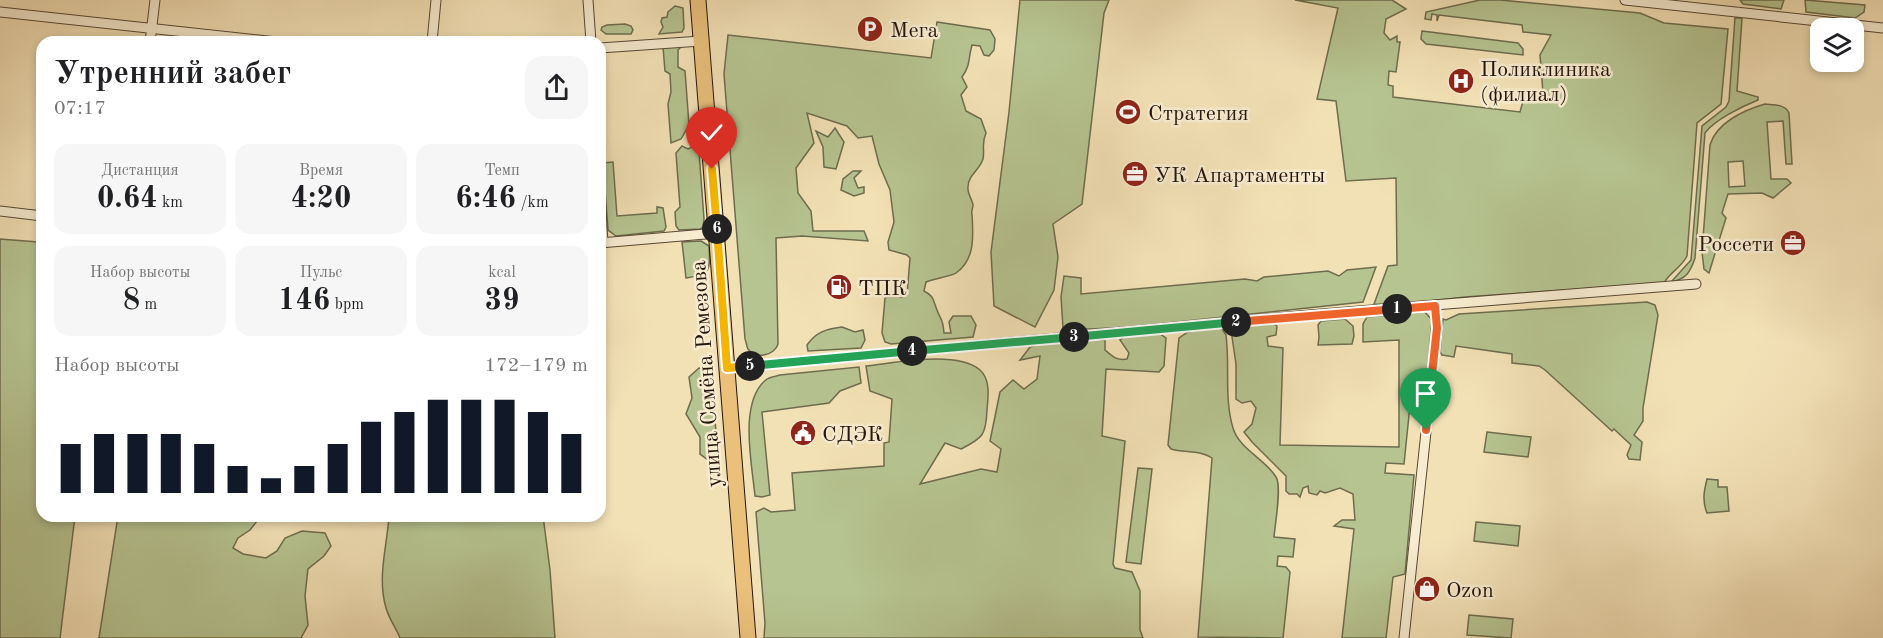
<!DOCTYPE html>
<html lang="ru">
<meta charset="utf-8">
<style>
:root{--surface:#fff;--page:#f6f6f6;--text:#202124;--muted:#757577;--accent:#111827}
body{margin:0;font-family:"Old Standard TT",serif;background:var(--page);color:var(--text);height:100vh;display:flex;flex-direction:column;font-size:22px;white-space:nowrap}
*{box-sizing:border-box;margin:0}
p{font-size:20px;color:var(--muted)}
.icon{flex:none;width:33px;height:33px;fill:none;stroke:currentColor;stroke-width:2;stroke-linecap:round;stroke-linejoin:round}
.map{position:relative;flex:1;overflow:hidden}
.panel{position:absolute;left:36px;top:36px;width:570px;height:486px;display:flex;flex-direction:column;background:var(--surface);border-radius:18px;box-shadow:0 3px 9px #0003}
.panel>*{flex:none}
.buttons{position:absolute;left:1810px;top:18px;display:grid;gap:12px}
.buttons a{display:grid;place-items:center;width:54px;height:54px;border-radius:12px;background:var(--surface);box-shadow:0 3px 9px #0003;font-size:30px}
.pin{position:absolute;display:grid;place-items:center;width:51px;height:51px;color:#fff;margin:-62px -26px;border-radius:50% 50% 50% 0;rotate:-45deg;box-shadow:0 0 6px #0007}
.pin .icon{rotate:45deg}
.km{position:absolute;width:30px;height:30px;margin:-15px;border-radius:50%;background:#222;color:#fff;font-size:16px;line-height:30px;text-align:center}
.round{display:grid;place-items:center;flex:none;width:63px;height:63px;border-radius:18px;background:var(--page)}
.overview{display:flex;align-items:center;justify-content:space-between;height:102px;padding:0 18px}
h1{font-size:33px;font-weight:700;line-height:45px}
.figures{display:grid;grid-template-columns:repeat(3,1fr);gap:9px;height:102px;padding:6px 18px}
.figures div{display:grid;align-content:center;border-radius:15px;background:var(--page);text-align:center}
.figures b{font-size:30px;font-weight:700}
.figures small{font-size:16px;font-weight:400}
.figures p{font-size:16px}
.chart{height:168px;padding:12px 18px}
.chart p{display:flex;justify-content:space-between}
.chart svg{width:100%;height:108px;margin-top:6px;stroke:var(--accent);stroke-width:6}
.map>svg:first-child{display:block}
.green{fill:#b6c491;stroke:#6e6c4e;stroke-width:1.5;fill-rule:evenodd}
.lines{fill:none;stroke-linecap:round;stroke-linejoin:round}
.street-casing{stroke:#584836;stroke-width:11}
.primary-casing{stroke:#25150c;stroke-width:17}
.street{stroke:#f7ecd0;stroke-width:9}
.primary{stroke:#eac07b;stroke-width:15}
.split-1-casing{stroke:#fff;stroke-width:12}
.split-2-casing{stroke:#fff;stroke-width:12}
.split-3-casing{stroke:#fff;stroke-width:12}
.split-4-casing{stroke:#fff;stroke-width:12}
.split-5-casing{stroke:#fff;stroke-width:12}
.split-6-casing{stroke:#fff;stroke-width:12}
.split-7-casing{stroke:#fff;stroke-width:12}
.split-1{stroke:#f0652b;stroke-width:8}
.split-2{stroke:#f0652b;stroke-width:8}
.split-3{stroke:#22a559;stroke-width:8}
.split-4{stroke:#22a559;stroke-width:8}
.split-5{stroke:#22a559;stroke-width:8}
.split-6{stroke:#f5b400;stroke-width:8}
.split-7{stroke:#f5b400;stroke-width:8}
.labels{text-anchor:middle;stroke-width:5;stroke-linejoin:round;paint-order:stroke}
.poi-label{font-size:22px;fill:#25150c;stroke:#f7ecd0;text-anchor:start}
.street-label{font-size:22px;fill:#25150c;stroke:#f7ecd0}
</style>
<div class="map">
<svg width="1883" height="638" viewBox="0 0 1883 638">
<rect width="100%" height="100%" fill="#f3e1b6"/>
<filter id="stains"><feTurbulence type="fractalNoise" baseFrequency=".00333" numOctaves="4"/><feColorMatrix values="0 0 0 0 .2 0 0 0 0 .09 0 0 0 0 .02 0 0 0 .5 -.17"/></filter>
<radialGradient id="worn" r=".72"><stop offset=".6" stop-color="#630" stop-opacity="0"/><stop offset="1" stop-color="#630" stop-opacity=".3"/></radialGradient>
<g class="green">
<path d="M1020,0H1109L1104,13L1082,204L1053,224L1058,257L1054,290L1035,327L994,306L991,252L1009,112Z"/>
<path d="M1295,0H1392L1406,9L1386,19L1384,33L1390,40L1397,36V42H1400L1396,72L1389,71L1388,85L1393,86V97L1520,112L1526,90L1543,93L1540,55L1551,35L1523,32L1522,25L1439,15L1437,21V15L1432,14L1431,20L1425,19L1426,12L1480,0H1500L1640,13L1664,23L1728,29L1721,104L1697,123L1687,256C1681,268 1670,272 1664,283L1465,297L1396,305L1374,304L1388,266L1397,265L1396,178L1346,181L1336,101L1317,99L1338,8Z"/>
<path d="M1740,0H1784L1781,9L1743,4Z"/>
<path d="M1805,0L1865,5L1864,12L1855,18L1806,12Z"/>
<path d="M675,6L683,8L684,28L682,32L659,34L663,27L661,22L662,18L667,17L668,12Z"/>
<path d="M1735,18H1742L1737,91L1758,97V100C1743,106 1714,120 1705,133L1695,258C1690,273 1686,279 1671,282L1691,260L1702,126L1726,107L1729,101Z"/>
<path d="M937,22L990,30L995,39L994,50L989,56L984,55L980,46L972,45C968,58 971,65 962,77L967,87L961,95L966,111L981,119L986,133C981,144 985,149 983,159C979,171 968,175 968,187C967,193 972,199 973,205C973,208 971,211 972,214C973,234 976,259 956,273C952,276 933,279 926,282L924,291C934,296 933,300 937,310C941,321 943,318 944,333H951L949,322L953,316H971L976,325L973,337L891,344L885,342L882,333L885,298L887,297H904L907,295L910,258L907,255L889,250L888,242L894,222L890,190L879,164L872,136L858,138L847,126L807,113L814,143L796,168L798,193L811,211L813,231H864L868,241L802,236L776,238L778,344C775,355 756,360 748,349C747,348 746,341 745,339L724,74L728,35L931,58Z"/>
<path d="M625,24L631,26L633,30L631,34H606L601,30L602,27L607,25Z"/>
<path d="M1422,31L1518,43L1523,49V55L1426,44L1421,39Z"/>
<path d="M683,45L678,50V67L685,71L689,125L681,139L671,143L668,104L671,92L670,74L665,71L663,47Z"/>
<path d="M1765,104C1774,105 1785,104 1789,113L1792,164H1786L1783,121L1767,122L1771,179H1787L1791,183L1773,198L1762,193L1728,194L1722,213L1726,218L1709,273L1704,269L1702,252L1710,145C1716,123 1744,110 1765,104ZM1743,161L1745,186L1729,187L1728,162Z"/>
<path d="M835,128L844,142L836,169L824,167L823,147L816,131L828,137Z"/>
<path d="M682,146L688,149L692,147L699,152L704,219L703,227L700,229L679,230L676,226L675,212L680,207L676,153Z"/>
<path d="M613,162L617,216L657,213V207L663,208L666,227L664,231L616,236L608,230L603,163Z"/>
<path d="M853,171H861L854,178L858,188L864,187V193L854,196L841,190L843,179Z"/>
<path d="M0,239L38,242L42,246V516H75L60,638H0Z"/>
<path d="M701,241L709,246C710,270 712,274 686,278L682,242Z"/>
<path d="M1376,267L1363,302L1130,327L1070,330L1063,328L1061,297L1064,276L1081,278V294L1245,279L1257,281L1264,277L1328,271L1339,276L1347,270Z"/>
<path d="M1647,302L1655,305L1658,315L1643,408V421L1634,435L1642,442L1640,460L1629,459L1627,455L1631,445L1614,429L1612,431L1545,370L1539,366L1512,363V354L1456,346L1454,357L1442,355L1440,352L1443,319L1446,320L1459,314Z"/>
<path d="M1425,312L1432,320L1427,373L1424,377L1413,376L1404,464L1386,463L1385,473L1414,475L1405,574L1393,577L1386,638H1342L1354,529L1334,526L1342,520H1355L1353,494L1340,488L1325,493L1320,491L1317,495L1309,493L1308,486L1303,488L1300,497L1297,494H1289L1286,491V476L1252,442L1244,432L1252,424L1256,408L1251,401L1242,403L1236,399V364L1231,330L1234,326L1274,324L1277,326L1276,335L1267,337L1268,346L1283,348L1280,445L1399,447V340L1363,342V324L1367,317Z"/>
<path d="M1345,319L1353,326L1354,336L1352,344L1318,345L1319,337L1318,325L1321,321Z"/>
<path d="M842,327L855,332L863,330L865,340L861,348L808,351L807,345C816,332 826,329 842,327Z"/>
<path d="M1216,327L1222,329L1226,335C1230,365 1224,399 1233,428C1239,449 1265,459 1276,477C1282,486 1275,524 1274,537L1295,539L1293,557L1278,556L1277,566L1286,567L1290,572L1283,638L1198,637L1212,458C1201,450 1184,453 1171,449L1168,445L1179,338L1188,332Z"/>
<path d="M1157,332L1166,338L1164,366L1159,372L1106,369L1102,436L1125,441L1113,564L1115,568L1132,572L1140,591V630L1143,638H764L765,623L756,512L764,508L771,512L795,510L792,473L884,466V443L889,442L892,399L870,391L866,366C896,363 956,350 980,370C991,380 988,398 987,410C986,435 983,438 961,449L945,443L920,484L981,469L997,472L1001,449L990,441L1000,392L1013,380L1024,389L1037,379L1040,356L1020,360L1030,347L1050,341L1069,345L1086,339L1105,340V350C1112,356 1117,361 1127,359L1129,353L1120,340L1125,336Z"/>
<path d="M859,367L861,383L840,391L829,403L762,412L770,495L762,497L755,496C752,464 738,401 767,379C770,377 776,376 780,375Z"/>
<path d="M699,368L711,370L718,457L716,466L700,454V437L686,414L692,398L689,377Z"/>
<path d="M1487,432L1531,437L1528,457L1484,452Z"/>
<path d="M1138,468L1152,469L1141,564L1126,562Z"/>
<path d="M1707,479L1718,480V487H1727L1729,511L1707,513C1702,501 1704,491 1707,479Z"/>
<path d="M118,516H261L250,530L238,538L233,548L243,554L266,558L277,551L285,538L302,531L325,533L331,546L324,556L308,569L305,596L308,625L301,638H99Z"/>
<path d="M389,516H543L550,570L555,638H400C396,628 389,619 386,608C377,577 387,547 389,516Z"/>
<path d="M1476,522L1520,526L1518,546L1474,541Z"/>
<path d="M1469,615L1513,619L1511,638L1467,635Z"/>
</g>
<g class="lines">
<g class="street-casing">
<g id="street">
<path d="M588,0L591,42"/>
<path d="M1625,0L1883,28"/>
<path d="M0,12L277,42"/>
<path d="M150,42L155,0"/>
<path d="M432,42L436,0"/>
<path d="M600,48L701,41"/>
<path d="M600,194L603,243"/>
<path d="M0,211L42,216"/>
<path d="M600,243L717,233"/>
<path d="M727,368L1309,315L1696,284"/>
<path d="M1404,638L1437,329L1435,306"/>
</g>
</g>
<g class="primary-casing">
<path id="primary" d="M698,0L748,638"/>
</g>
<use href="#street" class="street"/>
<use href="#primary" class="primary"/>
</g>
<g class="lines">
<g class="split-1-casing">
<path id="split-1" d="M1397,309L1435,306L1437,328L1426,430"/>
</g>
<g class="split-2-casing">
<path id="split-2" d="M1236,322L1397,309"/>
</g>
<g class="split-3-casing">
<path id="split-3" d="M1074,337L1236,322"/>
</g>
<g class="split-4-casing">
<path id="split-4" d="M912,351L1074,337"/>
</g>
<g class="split-5-casing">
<path id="split-5" d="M750,366L912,351"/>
</g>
<g class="split-6-casing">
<path id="split-6" d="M717,229L727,368L750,366"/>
</g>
<g class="split-7-casing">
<path id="split-7" d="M712,169L717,229"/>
</g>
<use href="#split-1" class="split-1"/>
<use href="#split-2" class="split-2"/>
<use href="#split-3" class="split-3"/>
<use href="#split-4" class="split-4"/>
<use href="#split-5" class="split-5"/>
<use href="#split-6" class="split-6"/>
<use href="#split-7" class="split-7"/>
</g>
<defs>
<g id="parking-disc" transform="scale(1.35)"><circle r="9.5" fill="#8f2418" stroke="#f7ecd0"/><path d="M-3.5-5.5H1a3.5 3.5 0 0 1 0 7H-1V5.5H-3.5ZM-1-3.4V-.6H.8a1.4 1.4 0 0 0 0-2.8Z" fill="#fff"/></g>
<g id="hospital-disc" transform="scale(1.35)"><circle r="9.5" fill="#8f2418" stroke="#f7ecd0"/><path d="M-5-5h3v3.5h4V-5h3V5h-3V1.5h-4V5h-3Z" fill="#fff"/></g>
<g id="stadium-disc" transform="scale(1.35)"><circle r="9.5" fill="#8f2418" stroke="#f7ecd0"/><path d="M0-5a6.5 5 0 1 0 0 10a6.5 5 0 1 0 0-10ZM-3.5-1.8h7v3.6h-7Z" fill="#fff"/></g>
<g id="office-disc" transform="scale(1.35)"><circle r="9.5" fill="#8f2418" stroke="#f7ecd0"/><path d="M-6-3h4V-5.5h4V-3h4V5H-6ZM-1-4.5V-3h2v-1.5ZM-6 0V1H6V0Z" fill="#fff"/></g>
<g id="fuel-disc" transform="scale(1.35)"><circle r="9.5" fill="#8f2418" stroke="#f7ecd0"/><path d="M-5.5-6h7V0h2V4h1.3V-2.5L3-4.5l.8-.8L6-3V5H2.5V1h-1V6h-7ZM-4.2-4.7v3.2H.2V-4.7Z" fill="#fff"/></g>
<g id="civic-disc" transform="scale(1.35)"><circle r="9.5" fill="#8f2418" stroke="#f7ecd0"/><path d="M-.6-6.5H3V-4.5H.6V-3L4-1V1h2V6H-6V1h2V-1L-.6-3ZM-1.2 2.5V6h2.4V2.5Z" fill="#fff"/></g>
<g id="shop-disc" transform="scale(1.35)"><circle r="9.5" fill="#8f2418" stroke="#f7ecd0"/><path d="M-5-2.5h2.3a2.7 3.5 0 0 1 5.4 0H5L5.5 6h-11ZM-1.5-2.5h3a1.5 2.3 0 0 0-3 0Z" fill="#fff"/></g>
</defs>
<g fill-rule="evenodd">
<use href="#parking-disc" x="870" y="29"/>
<use href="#hospital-disc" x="1461" y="81"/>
<use href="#stadium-disc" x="1128" y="112"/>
<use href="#office-disc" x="1135" y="174"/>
<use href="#office-disc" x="1793" y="243"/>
<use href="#fuel-disc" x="839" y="287"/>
<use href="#civic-disc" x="803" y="433"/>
<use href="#shop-disc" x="1427" y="589"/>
</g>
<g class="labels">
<g class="poi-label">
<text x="890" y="37">Мега</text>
<text x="1480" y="76">Поликлиника<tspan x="1480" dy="25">(филиал)</tspan></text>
<text x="1148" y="120">Стратегия</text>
<text x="1154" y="182">УК Апартаменты</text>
<text x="1774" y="251" text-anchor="end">Россети</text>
<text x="858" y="295">ТПК</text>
<text x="822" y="441">СДЭК</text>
<text x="1446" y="597">Ozon</text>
</g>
<g class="street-label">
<text transform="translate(705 374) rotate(-94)" y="8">улица Семёна Ремезова</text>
</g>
</g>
<rect width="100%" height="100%" filter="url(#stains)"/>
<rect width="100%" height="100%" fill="url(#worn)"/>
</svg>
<div class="buttons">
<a><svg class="icon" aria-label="layers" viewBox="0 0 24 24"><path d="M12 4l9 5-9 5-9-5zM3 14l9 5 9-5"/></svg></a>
</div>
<div class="pin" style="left:1426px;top:430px;background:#1e9e55"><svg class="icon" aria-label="arrive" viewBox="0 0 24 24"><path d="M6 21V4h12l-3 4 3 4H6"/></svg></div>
<div class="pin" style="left:712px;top:169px;background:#d93025"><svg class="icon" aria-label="check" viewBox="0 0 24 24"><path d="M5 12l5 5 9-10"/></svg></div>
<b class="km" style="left:1397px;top:309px">1</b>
<b class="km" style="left:1236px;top:322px">2</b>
<b class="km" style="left:1074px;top:337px">3</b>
<b class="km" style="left:912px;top:351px">4</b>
<b class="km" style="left:750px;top:366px">5</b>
<b class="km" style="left:717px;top:229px">6</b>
<section class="panel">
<div class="overview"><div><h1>Утренний забег</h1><p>07:17</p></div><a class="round"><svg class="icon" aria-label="share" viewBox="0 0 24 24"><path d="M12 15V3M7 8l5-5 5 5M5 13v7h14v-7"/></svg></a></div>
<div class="figures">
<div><p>Дистанция</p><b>0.64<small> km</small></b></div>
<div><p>Время</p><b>4:20</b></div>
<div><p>Темп</p><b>6:46<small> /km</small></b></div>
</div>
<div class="figures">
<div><p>Набор высоты</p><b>8<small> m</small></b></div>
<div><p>Пульс</p><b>146<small> bpm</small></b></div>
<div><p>kcal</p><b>39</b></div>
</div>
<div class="chart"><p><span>Набор высоты</span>172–179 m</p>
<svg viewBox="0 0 160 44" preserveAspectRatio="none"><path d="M5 44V24M15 44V20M25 44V20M35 44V20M45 44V24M55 44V33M65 44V38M75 44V33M85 44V24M95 44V15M105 44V11M115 44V6M125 44V6M135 44V6M145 44V11M155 44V20"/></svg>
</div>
</section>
</div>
